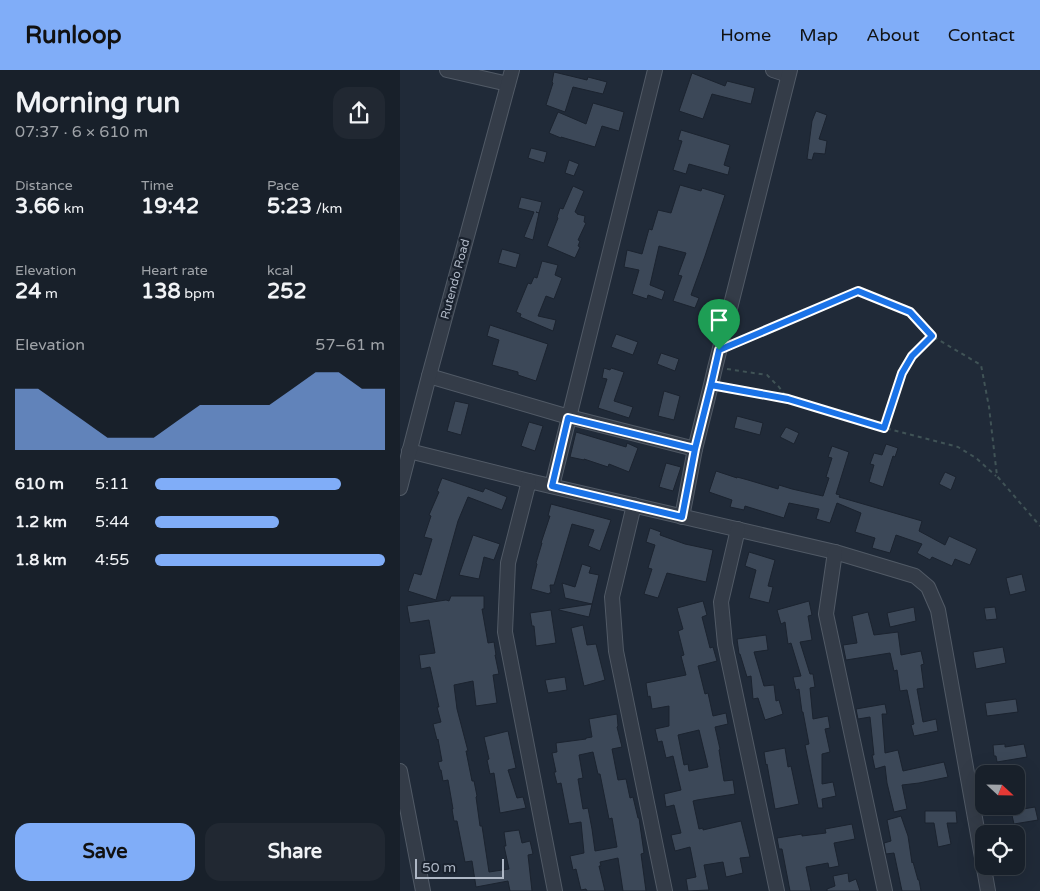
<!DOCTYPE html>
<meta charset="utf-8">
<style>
:root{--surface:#18202a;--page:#212832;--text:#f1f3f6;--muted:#9fa3a8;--line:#363e47;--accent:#80adf8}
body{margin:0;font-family:"Varela Round",sans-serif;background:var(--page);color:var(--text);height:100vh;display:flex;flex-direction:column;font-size:19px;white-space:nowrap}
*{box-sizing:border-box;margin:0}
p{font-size:16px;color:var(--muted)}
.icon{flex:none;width:28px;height:28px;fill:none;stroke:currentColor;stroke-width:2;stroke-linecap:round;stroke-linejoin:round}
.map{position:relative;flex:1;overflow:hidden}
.details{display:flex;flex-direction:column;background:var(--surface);width:400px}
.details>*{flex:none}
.needle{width:32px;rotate:112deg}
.tools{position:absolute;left:575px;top:695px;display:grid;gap:10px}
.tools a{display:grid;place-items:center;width:50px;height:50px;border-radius:10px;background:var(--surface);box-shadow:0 5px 20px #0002,0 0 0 1px var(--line);font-size:25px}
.scale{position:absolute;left:15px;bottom:12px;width:89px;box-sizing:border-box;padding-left:5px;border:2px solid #aeb7c5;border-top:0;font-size:14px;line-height:18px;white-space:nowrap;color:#aeb7c5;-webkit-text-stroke:4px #19212d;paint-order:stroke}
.pin{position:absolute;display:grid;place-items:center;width:42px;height:42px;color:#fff;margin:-51px -21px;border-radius:50% 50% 50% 0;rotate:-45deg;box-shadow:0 0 5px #0007}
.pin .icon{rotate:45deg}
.round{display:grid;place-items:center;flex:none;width:52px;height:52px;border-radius:15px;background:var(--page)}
.overview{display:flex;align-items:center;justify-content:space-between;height:85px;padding:0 15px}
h1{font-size:28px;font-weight:700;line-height:38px}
.stats{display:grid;grid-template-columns:repeat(3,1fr);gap:8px;height:85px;padding:5px 15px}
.stats div{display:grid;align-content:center}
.stats b{font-size:21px;font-weight:700}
.stats small{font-size:14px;font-weight:400}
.stats p{font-size:14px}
.chart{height:140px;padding:10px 15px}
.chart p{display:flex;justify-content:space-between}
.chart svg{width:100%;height:90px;margin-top:5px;fill:var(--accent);opacity:.7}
.button{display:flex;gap:10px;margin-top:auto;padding:10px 15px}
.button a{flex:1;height:58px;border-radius:15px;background:var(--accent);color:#111;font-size:20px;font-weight:700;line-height:58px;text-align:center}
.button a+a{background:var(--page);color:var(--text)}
ul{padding:0 15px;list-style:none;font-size:16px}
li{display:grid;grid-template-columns:80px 60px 1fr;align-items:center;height:38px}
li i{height:12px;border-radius:6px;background:var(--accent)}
header{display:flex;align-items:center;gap:30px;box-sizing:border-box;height:70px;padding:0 25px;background:var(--accent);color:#111}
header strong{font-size:24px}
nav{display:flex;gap:28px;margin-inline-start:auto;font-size:18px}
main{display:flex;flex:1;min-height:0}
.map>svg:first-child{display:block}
.building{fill:#3c4858;stroke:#1b232f;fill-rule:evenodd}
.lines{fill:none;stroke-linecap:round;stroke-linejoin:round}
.street-casing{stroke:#515a66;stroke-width:16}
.path{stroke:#405356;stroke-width:2;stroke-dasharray:4 4;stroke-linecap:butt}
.street{stroke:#343c48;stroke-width:14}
.route-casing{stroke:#fff;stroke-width:10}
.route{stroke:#1a73e8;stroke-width:6}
.labels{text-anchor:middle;stroke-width:4.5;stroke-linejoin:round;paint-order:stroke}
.street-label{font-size:12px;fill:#aeb7c5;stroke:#19212d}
</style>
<header>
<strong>Runloop</strong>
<nav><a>Home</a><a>Map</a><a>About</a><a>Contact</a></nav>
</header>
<main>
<section class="details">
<div class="overview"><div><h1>Morning run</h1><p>07:37 · 6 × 610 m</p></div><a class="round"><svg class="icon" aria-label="share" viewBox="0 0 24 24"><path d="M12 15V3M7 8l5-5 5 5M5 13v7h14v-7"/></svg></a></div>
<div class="stats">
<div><p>Distance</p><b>3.66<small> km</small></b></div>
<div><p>Time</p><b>19:42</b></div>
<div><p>Pace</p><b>5:23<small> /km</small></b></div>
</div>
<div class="stats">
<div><p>Elevation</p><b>24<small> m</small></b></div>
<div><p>Heart rate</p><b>138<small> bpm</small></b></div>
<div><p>kcal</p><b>252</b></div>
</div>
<div class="chart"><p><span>Elevation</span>57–61 m</p>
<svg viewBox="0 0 160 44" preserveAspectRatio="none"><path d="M0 44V14L10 14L20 22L30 30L40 38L50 38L60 38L70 30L80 22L90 22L100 22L110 22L120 14L130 6L140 6L150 14L160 14V44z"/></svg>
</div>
<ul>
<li><b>610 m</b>5:11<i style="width:81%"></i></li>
<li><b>1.2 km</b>5:44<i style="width:54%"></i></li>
<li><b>1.8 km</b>4:55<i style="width:100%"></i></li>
</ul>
<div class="button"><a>Save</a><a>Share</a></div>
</section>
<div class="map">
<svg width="640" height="821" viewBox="0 0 640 821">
<rect width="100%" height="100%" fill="#202a38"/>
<g class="building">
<path d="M154,2L187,10L188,7L207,12L203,24L173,17L165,42L146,35L153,13L152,12Z"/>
<path d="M292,3L325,16L327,11L355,18L351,34L312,24L303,49L279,41Z"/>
<path d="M193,33L224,42L219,61L202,56L195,77L161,67V68L149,63L158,42L186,54Z"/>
<path d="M416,41L427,45L419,69L427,71L425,84L414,83L412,90L407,89L412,51Z"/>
<path d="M281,60L330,75L324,95L330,97L328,105L289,94L286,104L273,100L282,71L278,70Z"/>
<path d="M131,78L147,82L144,93L128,88Z"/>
<path d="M169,90L179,94L174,106L165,103Z"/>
<path d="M280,115L301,121L302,118L325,125L305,186L291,225L299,228L295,238L273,231L282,206L278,205L286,183L259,176L250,215L265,221L262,230L248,225L247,229L232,224L239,200L224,197L227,180L242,184L249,159L252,160L258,140L271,143Z"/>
<path d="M173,116L184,121L175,142L177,143V144L185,146L184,152L186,153L178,170L180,171L178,176L180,177L175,188L147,176L158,148L157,147L160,138L163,139Z"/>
<path d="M121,127L142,132L139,143L136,142L139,143L133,170L124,167L134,142L118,138Z"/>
<path d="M102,179L120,184L116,198L98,193Z"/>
<path d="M142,191L158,195L155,205L162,208L154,229L146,226L138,246L156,250L153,261L120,247L121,244L116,242L128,213L131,214L134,207L137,208Z"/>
<path d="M90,255L148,274L136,311L118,305V302L92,295L99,270L87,266Z"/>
<path d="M216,264L238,272L233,285L211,277Z"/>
<path d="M261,283L279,289L275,301L257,294Z"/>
<path d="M204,298L210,300L211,298L224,302L214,331L233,337L229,348L198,338L207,309L202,308Z"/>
<path d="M264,321L280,326L274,350L258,346Z"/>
<path d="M55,331L69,334L61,365L47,361Z"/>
<path d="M337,346L363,353L360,365L334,358Z"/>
<path d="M129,352L143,356L135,381L121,376Z"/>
<path d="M386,357L399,363L394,374L380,367Z"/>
<path d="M176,362L226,377L227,373L238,378L229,402L209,394L208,397L184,389V390L170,387Z"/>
<path d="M486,374L498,378L495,387L493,386L483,417L469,412L474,395L470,394L474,383L482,385Z"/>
<path d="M432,376L449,382L436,424L440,425L439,427L522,451L519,461L545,475L549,466L577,479L570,495L555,489L552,496L532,487L530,490L517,483L522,474L496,465L490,483L472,478L475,468L455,462L461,443L437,433L430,453L416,449L419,439L389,433L384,448L345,436L344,440L330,437L332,430L309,422L316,401L337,408V407L348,410L378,419L379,415L392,419L423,426L429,408L426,407L432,388L428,387Z"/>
<path d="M266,393L281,397L273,421L259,417Z"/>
<path d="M545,402L556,407L551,420L539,414Z"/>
<path d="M42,408L83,422L85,418L107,427L102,440L68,427L58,451L36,530L8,521L14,503L21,505L32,469L24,467L31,446L29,445L39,422L37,421Z"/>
<path d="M151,434L211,450L200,481L188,476L194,460L172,454L154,515H150L151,523H149V524L131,519L137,494L136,493L142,473H141L150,446H148Z"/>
<path d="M250,458L261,462L260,465L285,474L313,480L306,512L267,503L258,528L244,524L252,499L248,498L255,475L246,472Z"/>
<path d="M73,465L100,474L94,490L84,487L79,509L59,505Z"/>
<path d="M349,482L375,490L368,516L373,517L369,533L349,528L356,500L345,496Z"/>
<path d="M182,494L191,497L189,503L199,505L189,547L159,540V539L192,534L165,528L162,513L175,517Z"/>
<path d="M622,504L626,521L610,525L606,508Z"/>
<path d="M51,526H84V539H82L88,573L94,572L96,585H95L99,604L93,605L97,633L76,636L73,611L54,615L57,639L68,681H66L72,711H74L77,726L76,727L80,756H82L89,802L109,799L104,776H106L104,762L119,760L122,773L130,771L133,784L128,785L132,821H110L108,811L76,817L72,791L65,792L57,751H54L52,739H53L48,710L43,711L41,700H40L38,692L42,691L38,669L37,670L33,654L41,652L37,637H39L30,597L21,599L19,585L35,583L29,550L10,553L7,536L46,530L49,531Z"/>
<path d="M303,531L307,545L302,547L310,578L313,577L317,591L298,596L305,624L308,623L313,646L326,643L328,654L315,657L320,679L319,680L324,711L333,710L335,724L297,730L293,731L299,759L303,758V760L341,751L350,787L340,788L343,803L326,807L323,792L304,795L309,820L288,821L286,809L296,807L290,777L275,781L271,765L281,763L274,735L266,737L264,724L281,720L273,686L266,688L262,671L258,672L255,659L269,656V636L252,639L250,626L248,627L246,613L286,605L281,586L284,585L278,561L283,559L277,538ZM299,660L308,697L289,701L288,694L284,695L278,665Z"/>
<path d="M409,531L412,545L408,546L412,570L400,572L410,604H413L415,617L410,618L413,649L428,646L430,658L425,659L430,682L422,684V714L433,712L436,726L422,729L423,738H418L405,675L409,674L403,642H402L399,619L396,620L393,607L401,606L391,573L388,574L385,552L381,554L377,540Z"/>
<path d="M514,537L516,551L490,557L487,543Z"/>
<path d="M595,537L597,549L586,550L584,538Z"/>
<path d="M151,540L156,573L136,576L134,556H132L130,543Z"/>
<path d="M468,542L474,565L498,562L501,585L521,581L524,594L521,595L524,618L517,619L523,652L536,649L538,661L514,666L511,655L514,654L507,620L500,621L497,600L494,601L490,583L446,590L443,575L457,573L452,546Z"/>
<path d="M183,555L187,575L196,574L205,610L184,616L171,558Z"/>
<path d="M366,565L368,580L354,582L364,616L374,615L376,631L379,630L383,644L365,650L358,628L353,629L351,606L347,607L340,584H339L337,569Z"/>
<path d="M603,577L606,593L576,599L573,582Z"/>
<path d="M165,607L167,620L148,623L145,610Z"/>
<path d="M616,629L618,642L587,646L585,633Z"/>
<path d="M485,634L487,644H482L485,683L498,680L503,701L544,692L548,707L519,713L502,715L507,739L494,742L487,713L485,696L475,699L472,685H474L470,647L458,649L456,639Z"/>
<path d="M217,644L218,656L217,657L222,677L212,679L218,710L226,709L230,728L233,727L238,748H239L244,783L241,784L246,821H223L218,788L200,792L201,796H199L205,821H187L186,819L181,820L176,799L173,800L170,786L184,783L181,752L169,754L161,713L157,714L154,702H156L152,683L157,682L156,673L186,669V668L192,667L189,649ZM193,682L198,704H200L209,749L212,748L217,777L195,781L192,759L188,738L183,739L178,709L183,708L179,685Z"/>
<path d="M108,661L116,698L108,700L117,728L123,727L126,738L100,743L94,703L90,704L87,690L89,689L84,667Z"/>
<path d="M605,674V677L624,674L627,687L597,692L596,686H594L593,675Z"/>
<path d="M385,678L388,697L391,696L399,734L375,739L367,694L366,695L364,682Z"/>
<path d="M635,737L638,750L614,754L611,741Z"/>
<path d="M525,741H556L557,753H547L551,774L538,777L534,753H525Z"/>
<path d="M501,746L508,766L512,793L513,792L518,810H519L521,821H502L494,783L486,784L484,773L491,771L487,750Z"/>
<path d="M452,754L455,769L434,773L439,796L429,798L428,793L406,797L411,821H390L382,779H379L377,768L402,764V766L426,763L425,759Z"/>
<path d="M448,803L449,812L456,809L460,821H427V819L435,816L433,806Z"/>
</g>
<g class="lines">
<g class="street-casing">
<g id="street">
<path d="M47,0L108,14"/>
<path d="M373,0L388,5"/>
<path d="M29,306L169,347L295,379"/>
<path d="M9,381L129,411L435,482L515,506L528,517L538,540L588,821"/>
<path d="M129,411L108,493L105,562L155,821"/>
<path d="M152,416L255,0"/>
<path d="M0,418L29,306L112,0"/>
<path d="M234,435L212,527L216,581L265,821"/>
<path d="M282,447L295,379L311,315L315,298L390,0"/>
<path d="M338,459L321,532L325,574L377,821"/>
<path d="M435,482L426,544L485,821"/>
<path d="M0,701L23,821"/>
</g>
</g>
<g class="path">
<path d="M335,273L458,221L510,243L532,266L581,295L589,337L597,406L640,456"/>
<path d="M327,299L367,305L379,317L388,329"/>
<path d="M324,318L388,329L489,359L558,377L576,388L596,406"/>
<path d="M484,358L502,303L512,286L532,266"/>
</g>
<use href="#street" class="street"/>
</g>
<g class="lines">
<g class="route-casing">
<path id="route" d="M319,280L311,315L295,379L168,348L152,416L282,447L295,379L311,315L388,329L484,358L502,303L512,286L532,266L510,242L458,221L319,280"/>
</g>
<use href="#route" class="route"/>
</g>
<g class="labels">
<g class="street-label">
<text transform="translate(55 209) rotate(-75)" y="4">Rutendo Road</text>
</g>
</g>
</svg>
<div class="tools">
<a><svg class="needle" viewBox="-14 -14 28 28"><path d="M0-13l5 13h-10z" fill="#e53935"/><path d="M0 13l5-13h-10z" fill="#9fa3a8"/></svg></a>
<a><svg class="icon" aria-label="locate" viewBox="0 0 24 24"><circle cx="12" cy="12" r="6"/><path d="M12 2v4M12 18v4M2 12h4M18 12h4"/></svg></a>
</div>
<div class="scale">50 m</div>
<div class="pin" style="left:319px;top:280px;background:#1e9e55"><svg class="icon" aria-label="arrive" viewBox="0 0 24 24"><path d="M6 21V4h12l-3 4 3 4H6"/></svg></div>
</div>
</main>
